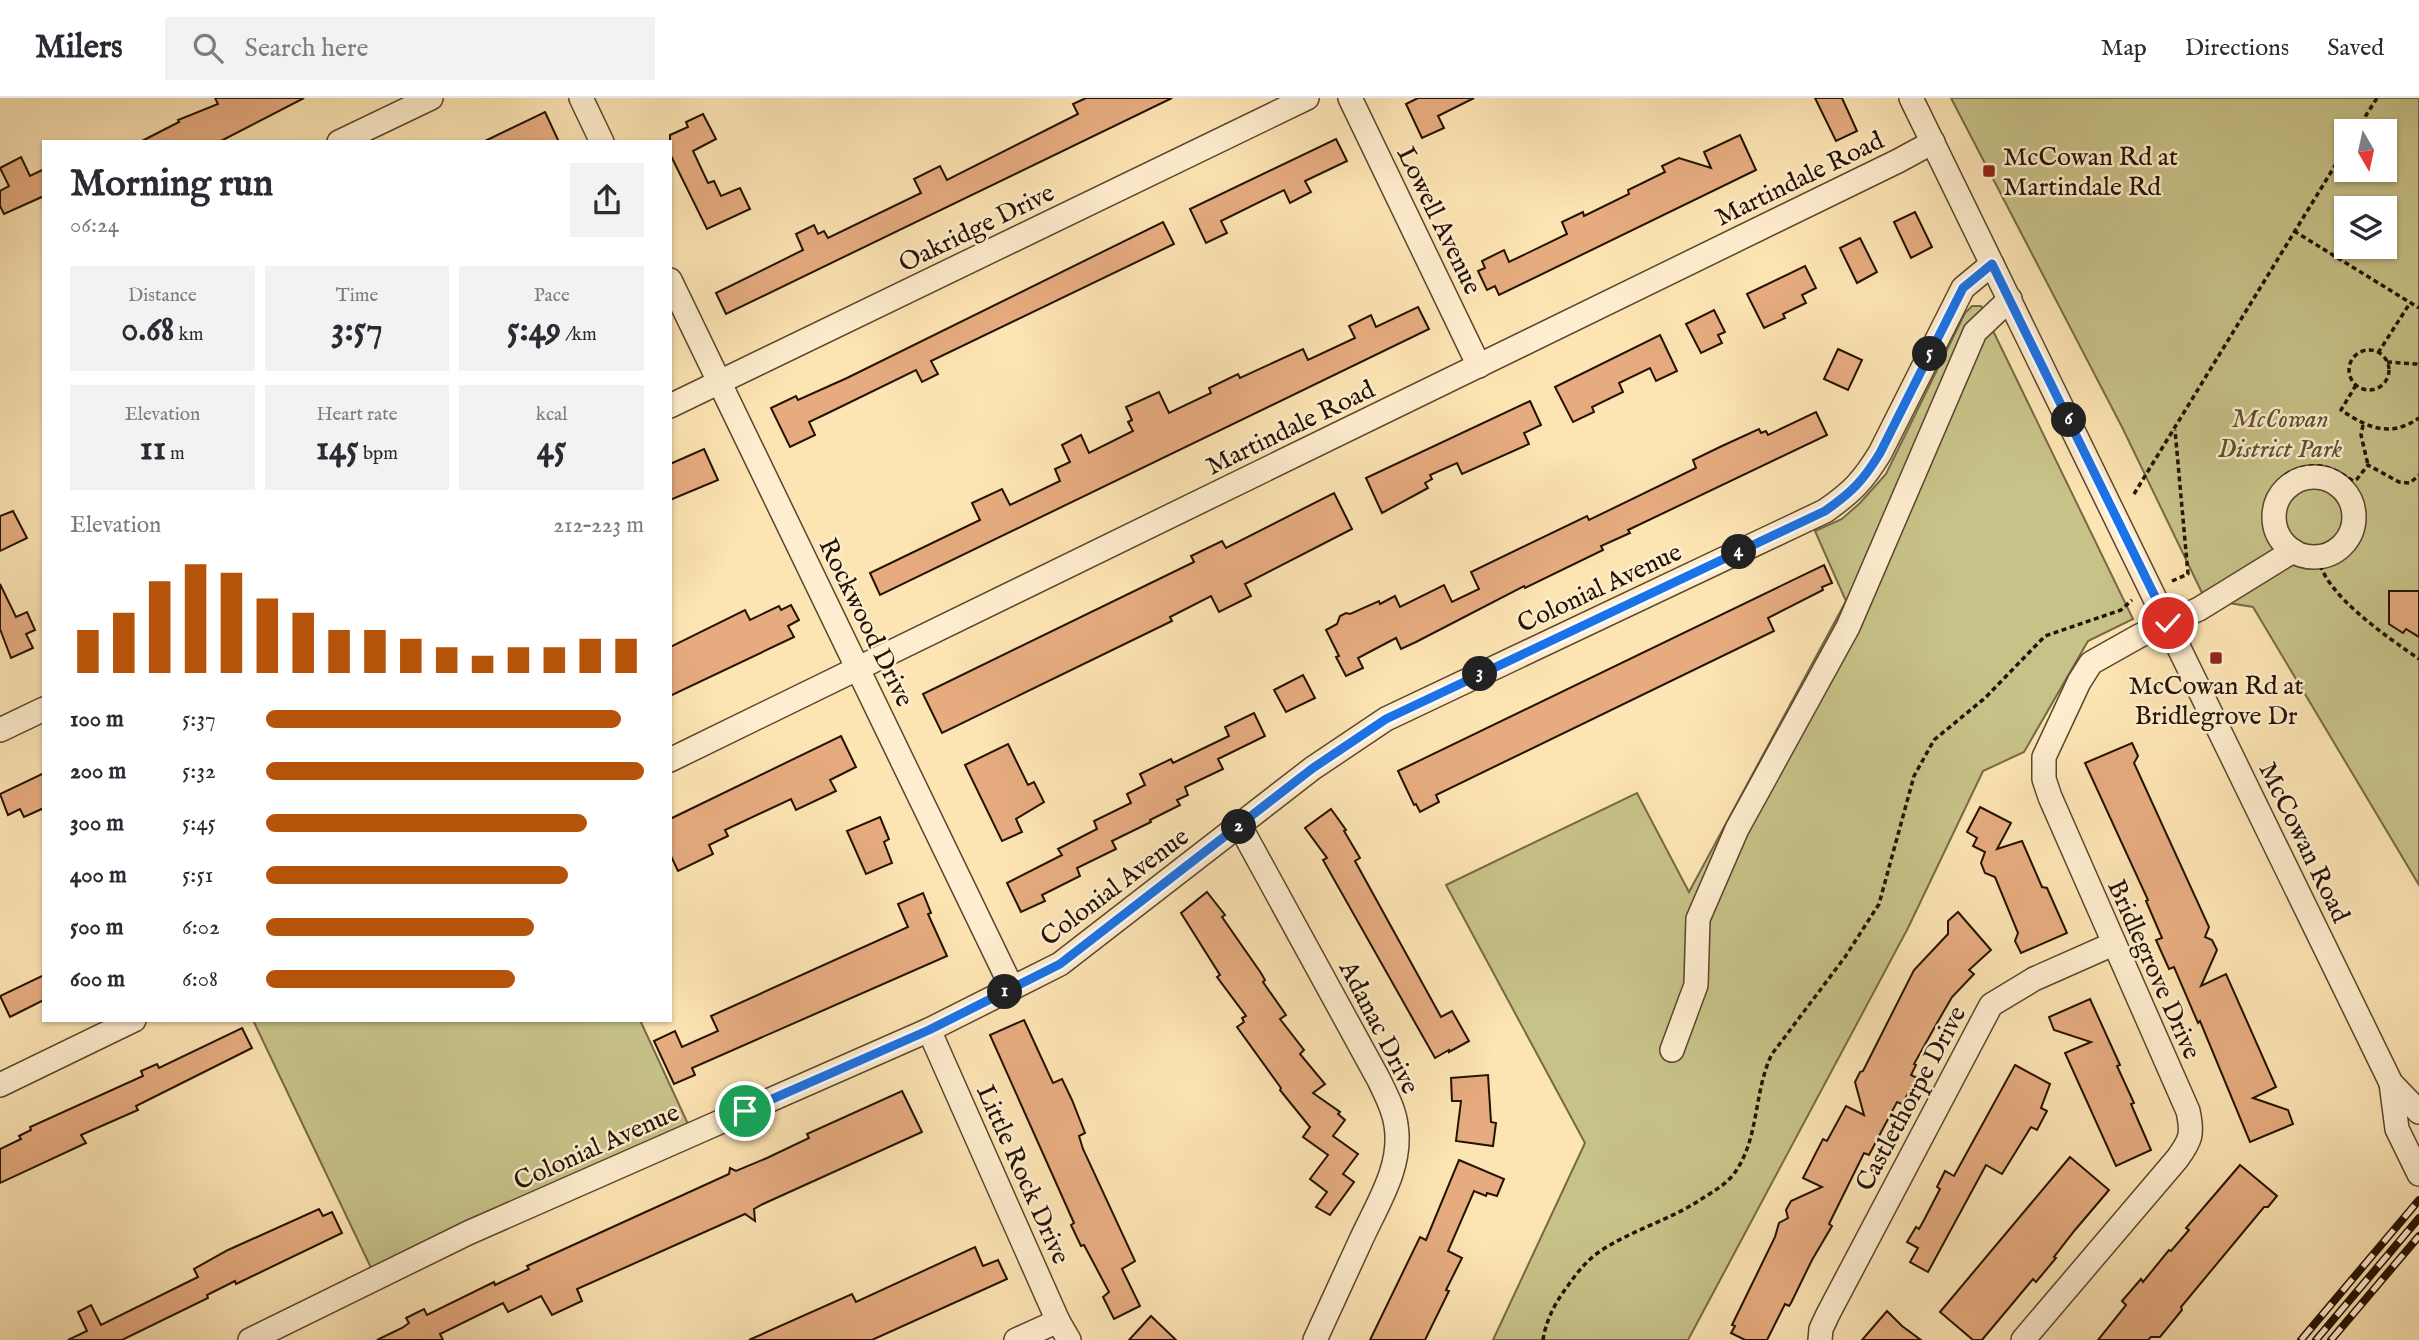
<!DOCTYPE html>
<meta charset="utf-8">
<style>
:root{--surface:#fff;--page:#f2f2f3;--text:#2b2b33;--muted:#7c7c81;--line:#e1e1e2;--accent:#b45309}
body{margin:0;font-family:"IM FELL English",serif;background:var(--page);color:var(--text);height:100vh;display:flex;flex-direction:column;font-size:26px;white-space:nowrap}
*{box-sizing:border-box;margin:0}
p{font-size:23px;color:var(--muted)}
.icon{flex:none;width:38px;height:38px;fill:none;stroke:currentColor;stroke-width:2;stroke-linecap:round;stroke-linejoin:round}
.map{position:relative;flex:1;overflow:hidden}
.sheet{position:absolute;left:42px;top:42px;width:630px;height:882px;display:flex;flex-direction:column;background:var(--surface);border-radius:0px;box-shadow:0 2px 5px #0004}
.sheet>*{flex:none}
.needle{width:46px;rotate:171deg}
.fabs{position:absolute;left:2334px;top:21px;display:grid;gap:14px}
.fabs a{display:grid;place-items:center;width:63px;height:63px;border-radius:0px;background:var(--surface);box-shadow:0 2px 5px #0004;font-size:35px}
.pin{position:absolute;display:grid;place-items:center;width:60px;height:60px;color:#fff;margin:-30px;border:4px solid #fff;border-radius:50%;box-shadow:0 2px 7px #0007}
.km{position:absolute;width:35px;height:35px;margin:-18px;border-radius:50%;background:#222;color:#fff;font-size:19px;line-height:35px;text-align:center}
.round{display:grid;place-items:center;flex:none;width:74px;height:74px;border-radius:0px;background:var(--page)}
.overview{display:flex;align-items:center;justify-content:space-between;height:119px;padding:0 28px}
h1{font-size:38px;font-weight:800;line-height:52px}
.figures{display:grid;grid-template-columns:repeat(3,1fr);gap:10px;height:119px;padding:7px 28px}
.figures div{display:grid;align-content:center;border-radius:0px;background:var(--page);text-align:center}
.figures b{font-size:35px;font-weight:800}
.figures small{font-size:19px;font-weight:400}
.figures p{font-size:19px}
.chart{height:196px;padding:14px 28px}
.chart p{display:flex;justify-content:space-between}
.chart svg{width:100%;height:126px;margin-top:7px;stroke:var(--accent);stroke-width:6}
ul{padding:0 28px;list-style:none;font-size:23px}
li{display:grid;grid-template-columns:112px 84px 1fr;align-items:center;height:52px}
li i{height:18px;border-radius:9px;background:var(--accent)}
header{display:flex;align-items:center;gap:42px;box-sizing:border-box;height:98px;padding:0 35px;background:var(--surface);border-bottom:2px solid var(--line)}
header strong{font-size:33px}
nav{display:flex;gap:38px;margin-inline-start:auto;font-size:24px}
.search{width:490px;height:63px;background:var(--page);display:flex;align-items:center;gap:18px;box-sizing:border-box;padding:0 24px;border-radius:0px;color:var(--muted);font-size:26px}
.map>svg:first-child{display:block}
.green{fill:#c7c288;stroke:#766a45;stroke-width:2;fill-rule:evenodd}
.building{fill:#e6ac80;stroke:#241202;stroke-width:2}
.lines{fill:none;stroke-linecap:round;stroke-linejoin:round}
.minor-casing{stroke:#5a462e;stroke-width:26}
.path{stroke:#241202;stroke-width:3.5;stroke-dasharray:5 3.5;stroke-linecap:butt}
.minor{stroke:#feedce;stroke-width:23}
.rail-casing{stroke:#241202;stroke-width:8}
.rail{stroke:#feedce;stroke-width:5;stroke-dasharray:16;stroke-linecap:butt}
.route-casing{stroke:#fff;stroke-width:14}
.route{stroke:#1a73e8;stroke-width:9}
.poi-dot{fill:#8f2418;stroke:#feedce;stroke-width:2.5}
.labels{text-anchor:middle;stroke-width:5;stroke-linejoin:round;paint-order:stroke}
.poi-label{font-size:26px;fill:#241202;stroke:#feedce;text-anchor:start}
.street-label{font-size:26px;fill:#241202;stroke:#feedce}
.park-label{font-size:26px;font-style:italic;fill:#5d5031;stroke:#feedce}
</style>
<header>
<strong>Milers</strong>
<div class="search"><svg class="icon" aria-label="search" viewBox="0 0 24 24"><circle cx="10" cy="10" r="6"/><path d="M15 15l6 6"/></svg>Search here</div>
<nav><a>Map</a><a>Directions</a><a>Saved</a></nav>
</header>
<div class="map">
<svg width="2419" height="1242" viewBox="0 0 2419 1242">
<rect width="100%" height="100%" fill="#fde4b3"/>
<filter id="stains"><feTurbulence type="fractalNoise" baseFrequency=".00286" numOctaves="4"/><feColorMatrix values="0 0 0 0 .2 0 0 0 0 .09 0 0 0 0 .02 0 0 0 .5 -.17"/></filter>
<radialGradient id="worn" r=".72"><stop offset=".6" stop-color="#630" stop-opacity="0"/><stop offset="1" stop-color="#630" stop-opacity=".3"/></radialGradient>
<g class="green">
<path d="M1951,0H2419V787L2253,509L2205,501L2123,331ZM2347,33H2385V72H2347ZM2347,110H2385V149H2347Z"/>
<path d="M1972,208H1981L2133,521L2088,543L2024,654L1983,673L1908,830L1688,1242H1493L1585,1045L1446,787L1637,695L1689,794L1846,503L1815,433L1842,421L1860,405L1886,376L1965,215Z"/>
<path d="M253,922H640L688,1026L373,1174Z"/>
</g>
<g class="building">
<path d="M215,0H304L219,44H140L179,24L178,22L218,6Z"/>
<path d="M1086,0H1172L726,216L716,195L803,152L796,136L814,127L818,136L824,133L828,140L921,95L914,81L940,68L947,82L1078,16L1073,6Z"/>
<path d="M1418,0H1474L1438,18L1444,30L1422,40L1406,6Z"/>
<path d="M1815,0H1842L1857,33L1836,43Z"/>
<path d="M545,14L559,44H483Z"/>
<path d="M703,16L716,41L693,53L708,85L714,83L721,98L740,90L750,111L707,131L670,56V37L688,29L686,24Z"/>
<path d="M1740,37L1756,72L1499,197L1495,188L1487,192L1478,173L1485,170L1482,163L1504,152L1509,164L1567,136L1562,124L1583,114L1584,118L1629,96L1628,92L1665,74L1662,68L1679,60L1711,70L1704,54Z"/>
<path d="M1336,41L1347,63L1305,83L1311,94L1290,105L1284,92L1221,123L1227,135L1206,145L1190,111Z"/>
<path d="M21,59L30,78L44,71V98L4,116L0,108V93L9,88L0,70Z"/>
<path d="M1915,114L1932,149L1911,160L1894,124Z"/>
<path d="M1163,124L1174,146L931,263L938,276L922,284L916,272L826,316L809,324L815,337L790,349L771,310L796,298L798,302L847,280Z"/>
<path d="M1860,140L1877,174L1857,185L1840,150Z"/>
<path d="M1805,168L1816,190L1802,197L1806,205L1783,216L1785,220L1764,230L1747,196Z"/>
<path d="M1418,209L1429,231L880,497L870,475L980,422L972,405L1002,391L1010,407L1060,383L1055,371L1070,364L1062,347L1081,337L1089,355L1133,333L1128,324L1132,322L1126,309L1159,294L1169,315L1211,295L1209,290L1238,276L1240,280L1303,251L1308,262L1355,240L1349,228L1371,217L1376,229Z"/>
<path d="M1714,212L1725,234L1718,237L1722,245L1701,255L1686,226Z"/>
<path d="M1660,237L1677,273L1656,283L1650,270L1619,285L1623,294L1592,309L1594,314L1573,324L1555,289Z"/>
<path d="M1838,251L1862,262L1848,292L1824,281Z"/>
<path d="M1530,303L1541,327L1524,335L1529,346L1462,376L1457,365L1430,377L1432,381L1425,385L1428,390L1382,415L1366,380Z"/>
<path d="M1816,314L1827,337L1628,432L1630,435L1601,448L1603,452L1525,490L1524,488L1416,544L1401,551L1396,540L1358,560L1363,570L1346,578L1336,559L1339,558L1326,532L1337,526L1340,518L1346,515L1350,516L1379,503L1380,506L1395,498L1400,509L1444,487L1452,504L1479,491L1471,474L1587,418L1589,422L1696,370L1693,362L1722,348L1759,331L1761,335L1766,333L1768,337Z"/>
<path d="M704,351L718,382L670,402V366Z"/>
<path d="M1334,395L1352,431L1245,486L1251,498L1219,514L1211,498L1170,519L1172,523L942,635L923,596L1194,464L1191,458L1222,443L1226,450Z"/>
<path d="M13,413L27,440L0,453V418Z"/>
<path d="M1824,467L1832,485L1822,489L1823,492L1768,520L1774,533L1436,697L1439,704L1420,714L1416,706L1414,707L1398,673Z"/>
<path d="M0,486L16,519L27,514L35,532L26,536L33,550L11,560L0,531Z"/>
<path d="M2389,493H2419V539L2406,531L2403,535L2389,526Z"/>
<path d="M791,507L799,522L788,528L794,539L670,598V549L745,512L750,522L779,508L781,512Z"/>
<path d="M1303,577L1315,600L1286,614L1274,592Z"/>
<path d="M1254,615L1265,638L1218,661L1223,671L1185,689L1188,697L1177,702L1180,707L1150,722L1151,724L1112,743L1116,751L1077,770L1080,778L1042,797L1045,803L1021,814L1007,785L1062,757L1058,751L1097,731L1094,723L1131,705L1127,696L1145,687L1140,676L1171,661L1173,665L1229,638L1225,629Z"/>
<path d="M841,638L856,669L830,682L836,693L796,712L791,701L725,732L728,738L709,747L713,756L678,773L670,756V721Z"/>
<path d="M2132,645L2138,658L2134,665L2209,829L2205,839L2212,842L2217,852L2201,888L2226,876L2276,989L2253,1000L2288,1012L2293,1026L2250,1044L2200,923L2198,925L2174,869L2169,871L2156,842L2162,840L2146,803L2148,802L2085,665Z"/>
<path d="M1008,646L1028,687L1034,684L1044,704L1016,721L1022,734L1002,743L965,667Z"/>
<path d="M44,675V710L24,719L20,711L8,717L0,696Z"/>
<path d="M1980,709L2011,725L1997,751L2022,743L2042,789L2047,790L2067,835L2021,855L2015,843L2018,835L1995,779L1985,775L1981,765L1985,754L1973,748L1977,740L1967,734Z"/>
<path d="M1331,711L1346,732L1344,733L1360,760L1355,763L1441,919L1452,913L1469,943L1449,954V952L1435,960L1323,762L1327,760L1305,730Z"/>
<path d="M880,719L889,741L884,744L892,765L866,776L847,733Z"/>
<path d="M1207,794L1225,817L1222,819L1261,875L1265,882L1263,884L1286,917L1280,921L1304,952L1300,956L1325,986L1313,995L1340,1014L1338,1016L1345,1022L1333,1038L1358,1056L1343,1076L1354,1084L1330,1117L1316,1109L1327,1094L1310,1081L1328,1057L1303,1039L1310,1029L1280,992L1281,990L1237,929L1244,924L1242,920L1246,918L1217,879L1220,877L1181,815Z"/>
<path d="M923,795L931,815L928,816L947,858L692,970L695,977L674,986L654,943L675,933L682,949L718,933L711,918L908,829L898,806Z"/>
<path d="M1958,814L1991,852L1969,872L1974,876L1952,899L1937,925L1914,966L1916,967L1911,977L1917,980L1902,1006L1897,1004L1869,1057L1864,1055L1829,1126L1832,1128L1812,1162L1791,1205L1789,1208L1785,1206L1767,1242H1745L1731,1235L1735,1228L1732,1227L1775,1139L1779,1125L1788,1120L1786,1112L1791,1103L1822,1089L1803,1080L1823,1041L1827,1043L1846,1008L1864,1017L1855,984L1860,974L1863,973L1914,872L1948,836V823Z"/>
<path d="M44,877V902L10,919L0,898Z"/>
<path d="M2090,901L2120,967L2117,968L2134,1005L2131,1006L2151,1052L2116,1068L2065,955L2091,944L2054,932L2049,919Z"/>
<path d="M1024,922L1053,985L1062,981L1072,1002L1085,1035L1079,1038L1083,1051L1135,1163L1122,1171L1140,1208L1114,1221L1103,1199L1109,1194L1084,1147L1081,1148L1071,1127L1074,1125L990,937Z"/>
<path d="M242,930L252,950L136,1008L138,1012L81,1037L86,1045L0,1085V1051L21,1041L19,1038L31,1032L30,1029L143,978L141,973L157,966L159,970Z"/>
<path d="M2015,967L2050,986L2041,1010L2047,1013L2037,1032L2031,1029L2002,1076L1986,1067L1928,1174L1910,1164L1918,1150L1907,1144L1916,1129L1919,1131L1924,1122L1940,1091L1937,1089L1945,1073L1954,1078Z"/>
<path d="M1488,977L1491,1024L1496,1025L1493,1048L1456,1043L1461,1003H1452L1451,980Z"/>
<path d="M902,993L922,1034L763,1106L754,1111L755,1123L745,1116L577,1191L582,1203L552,1217L541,1198L508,1214L503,1205L440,1236L443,1242H377L402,1230L409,1225L406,1220L424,1211L427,1217L494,1184L495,1187L529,1171L527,1168L729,1076L730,1070L736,1073L767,1060L809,1040L807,1036Z"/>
<path d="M2070,1059L2109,1092L2075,1132L2054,1159L2056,1160L2036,1184L2033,1181L1982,1242H1973L1940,1214Z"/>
<path d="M1459,1062L1504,1081L1497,1098L1487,1095L1486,1098L1474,1093L1448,1153L1462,1160L1446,1192L1449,1193L1425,1242H1370L1420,1139L1426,1142Z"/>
<path d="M2240,1067L2277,1098L2268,1109H2264L2181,1209L2182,1212L2160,1239H2151L2148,1242H2098L2126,1207L2122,1203L2141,1181L2143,1184L2169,1152L2171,1153L2189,1132L2186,1130Z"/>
<path d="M319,1111L323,1118L332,1114L342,1135L236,1186L235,1183L207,1197L208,1200L122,1242H68L87,1233L78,1214L91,1207L101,1227L198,1179L194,1171L228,1152Z"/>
<path d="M975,1149L983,1168L998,1162L1007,1181L872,1242H749L852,1196L856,1204Z"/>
<path d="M1887,1213L1902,1228L1921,1242H1862Z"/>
<path d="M1151,1218L1176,1242H1129Z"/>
</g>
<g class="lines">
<g class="minor-casing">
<g id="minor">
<path d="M581,0L602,44"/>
<path d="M1350,0L1479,268"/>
<path d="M1911,0L2391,985L2419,1014"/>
<path d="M339,44L431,0"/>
<path d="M670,182L1012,890"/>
<path d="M670,308L1307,0"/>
<circle cx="2314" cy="419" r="40"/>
<path d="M0,632L44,611"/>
<path d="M670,662L1898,63L1933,44"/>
<path d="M1240,728L1379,982C1386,997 1394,1011 1396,1027C1403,1069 1376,1108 1360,1144C1345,1177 1330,1209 1315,1242"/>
<path d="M929,932L1058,1223L1069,1242"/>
<path d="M1672,952L1696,887L1698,821L1737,731L1848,529L1975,234L2010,201"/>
<path d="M2391,985L2397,1031L2419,1076"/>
<path d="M0,987L134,922"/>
<path d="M250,1242L468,1135L929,932L1060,866L1313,670L1386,621L1825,413C1852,394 1863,383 1880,355L1963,190L1992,166"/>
<path d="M1016,1242L1058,1223"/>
<path d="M1820,1242L1821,1231L1828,1216L1991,907L2034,881L2113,846"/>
<path d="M2023,1242L2177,1061C2191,1042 2193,1036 2188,1013L2050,699L2044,681V659L2079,584L2091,565L2139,538L2199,511L2293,453"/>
</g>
</g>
<g class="path">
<path d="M2356,33L2377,0"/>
<path d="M2294,133L2419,210"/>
<circle cx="2369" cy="272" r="20"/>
<path d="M2378,255L2410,205"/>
<path d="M2387,264L2416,266L2419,268"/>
<path d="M2356,287L2341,312C2368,330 2390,340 2419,320"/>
<path d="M2363,327L2361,337L2368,367"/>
<path d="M2285,377C2314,362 2327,366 2353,383L2357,381L2368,367L2399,384L2410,385L2419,377"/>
<path d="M2134,396L2347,48"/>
<path d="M2318,459C2324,497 2389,540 2419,561"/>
<path d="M2172,483L2188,476L2175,332"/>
<path d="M1543,1242C1546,1222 1555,1205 1567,1189C1576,1176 1586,1163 1599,1154C1631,1132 1671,1122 1703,1100C1714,1093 1725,1087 1733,1077C1760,1042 1753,994 1772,956L1845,859L1879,806L1914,678L1934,642L1985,600L2045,538L2121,512L2132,502"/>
</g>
<use href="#minor" class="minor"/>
<g class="rail-casing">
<g id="rail">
<path d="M2301,1242L2419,1102"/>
<path d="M2316,1242L2419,1120"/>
<path d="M2331,1242L2419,1138"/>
</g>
</g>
<use href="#rail" class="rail"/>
</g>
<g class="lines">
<g class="route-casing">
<path id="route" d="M745,1013L929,932L1060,866L1313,670L1386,621L1825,413C1852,394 1863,383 1880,355L1963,190L1992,166L2168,525"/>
</g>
<use href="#route" class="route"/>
</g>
<g class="poi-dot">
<rect x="1982" y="66" width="14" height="14" rx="3.5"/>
<rect x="2209" y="553" width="14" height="14" rx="3.5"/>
</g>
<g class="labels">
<g class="poi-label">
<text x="2003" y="67">McCowan Rd at<tspan x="2003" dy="30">Martindale Rd</tspan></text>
<text x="2216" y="596" text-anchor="middle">McCowan Rd at<tspan x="2216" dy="30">Bridlegrove Dr</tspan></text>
</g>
<g class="street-label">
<text transform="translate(1799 80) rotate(-26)" y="9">Martindale Road</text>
<text transform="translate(1440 122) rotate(64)" y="9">Lowell Avenue</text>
<text transform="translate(976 129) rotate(-26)" y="9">Oakridge Drive</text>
<text transform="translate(1290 329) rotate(-26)" y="9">Martindale Road</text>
<text transform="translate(1599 489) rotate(-25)" y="9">Colonial Avenue</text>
<text transform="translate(867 524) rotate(64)" y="9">Rockwood Drive</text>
<text transform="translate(2305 744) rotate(64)" y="9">McCowan Road</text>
<text transform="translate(1114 788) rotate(-37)" y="9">Colonial Avenue</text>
<text transform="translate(2155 871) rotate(66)" y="9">Bridlegrove Drive</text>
<text transform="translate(1380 929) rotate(63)" y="9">Adanac Drive</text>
<text transform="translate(1910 1000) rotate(-62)" y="9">Castlethorpe Drive</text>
<text transform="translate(596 1048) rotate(-24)" y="9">Colonial Avenue</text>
<text transform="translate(1024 1076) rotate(66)" y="9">Little Rock Drive</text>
</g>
<g class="park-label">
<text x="2280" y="329">McCowan<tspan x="2280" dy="30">District Park</tspan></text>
</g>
</g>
<rect width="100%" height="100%" filter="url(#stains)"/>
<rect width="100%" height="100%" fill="url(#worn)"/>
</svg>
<div class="fabs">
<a><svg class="needle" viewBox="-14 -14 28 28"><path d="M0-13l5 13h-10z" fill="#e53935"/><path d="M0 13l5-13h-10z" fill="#7c7c81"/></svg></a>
<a><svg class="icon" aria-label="layers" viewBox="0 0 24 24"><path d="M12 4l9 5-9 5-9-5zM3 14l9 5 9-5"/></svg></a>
</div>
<div class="pin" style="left:745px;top:1013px;background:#1e9e55"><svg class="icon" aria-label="arrive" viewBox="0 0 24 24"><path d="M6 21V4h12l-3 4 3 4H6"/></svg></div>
<div class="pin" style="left:2168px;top:525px;background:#d93025"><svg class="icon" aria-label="check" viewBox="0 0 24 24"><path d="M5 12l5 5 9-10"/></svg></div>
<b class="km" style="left:1005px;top:894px">1</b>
<b class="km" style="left:1239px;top:729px">2</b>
<b class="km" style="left:1480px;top:576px">3</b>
<b class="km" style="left:1739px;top:454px">4</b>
<b class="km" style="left:1930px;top:256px">5</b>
<b class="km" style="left:2069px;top:322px">6</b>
<section class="sheet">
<div class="overview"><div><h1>Morning run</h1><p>06:24</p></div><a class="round"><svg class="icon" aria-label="share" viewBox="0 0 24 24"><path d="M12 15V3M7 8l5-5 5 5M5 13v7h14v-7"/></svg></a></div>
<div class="figures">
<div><p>Distance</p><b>0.68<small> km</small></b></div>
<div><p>Time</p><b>3:57</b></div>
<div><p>Pace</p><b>5:49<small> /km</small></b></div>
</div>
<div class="figures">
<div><p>Elevation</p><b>11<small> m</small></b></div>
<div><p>Heart rate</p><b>145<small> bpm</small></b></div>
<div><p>kcal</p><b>45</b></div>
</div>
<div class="chart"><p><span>Elevation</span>212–223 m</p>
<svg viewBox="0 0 160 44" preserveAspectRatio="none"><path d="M5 44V29M15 44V23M25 44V12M35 44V6M45 44V9M55 44V18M65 44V23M75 44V29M85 44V29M95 44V32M105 44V35M115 44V38M125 44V35M135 44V35M145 44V32M155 44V32"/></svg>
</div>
<ul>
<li><b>100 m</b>5:37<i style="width:94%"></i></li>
<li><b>200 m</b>5:32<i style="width:100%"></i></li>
<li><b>300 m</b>5:45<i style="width:85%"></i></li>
<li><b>400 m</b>5:51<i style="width:80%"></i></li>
<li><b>500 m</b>6:02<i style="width:71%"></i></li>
<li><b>600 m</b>6:08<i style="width:66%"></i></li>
</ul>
</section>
</div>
